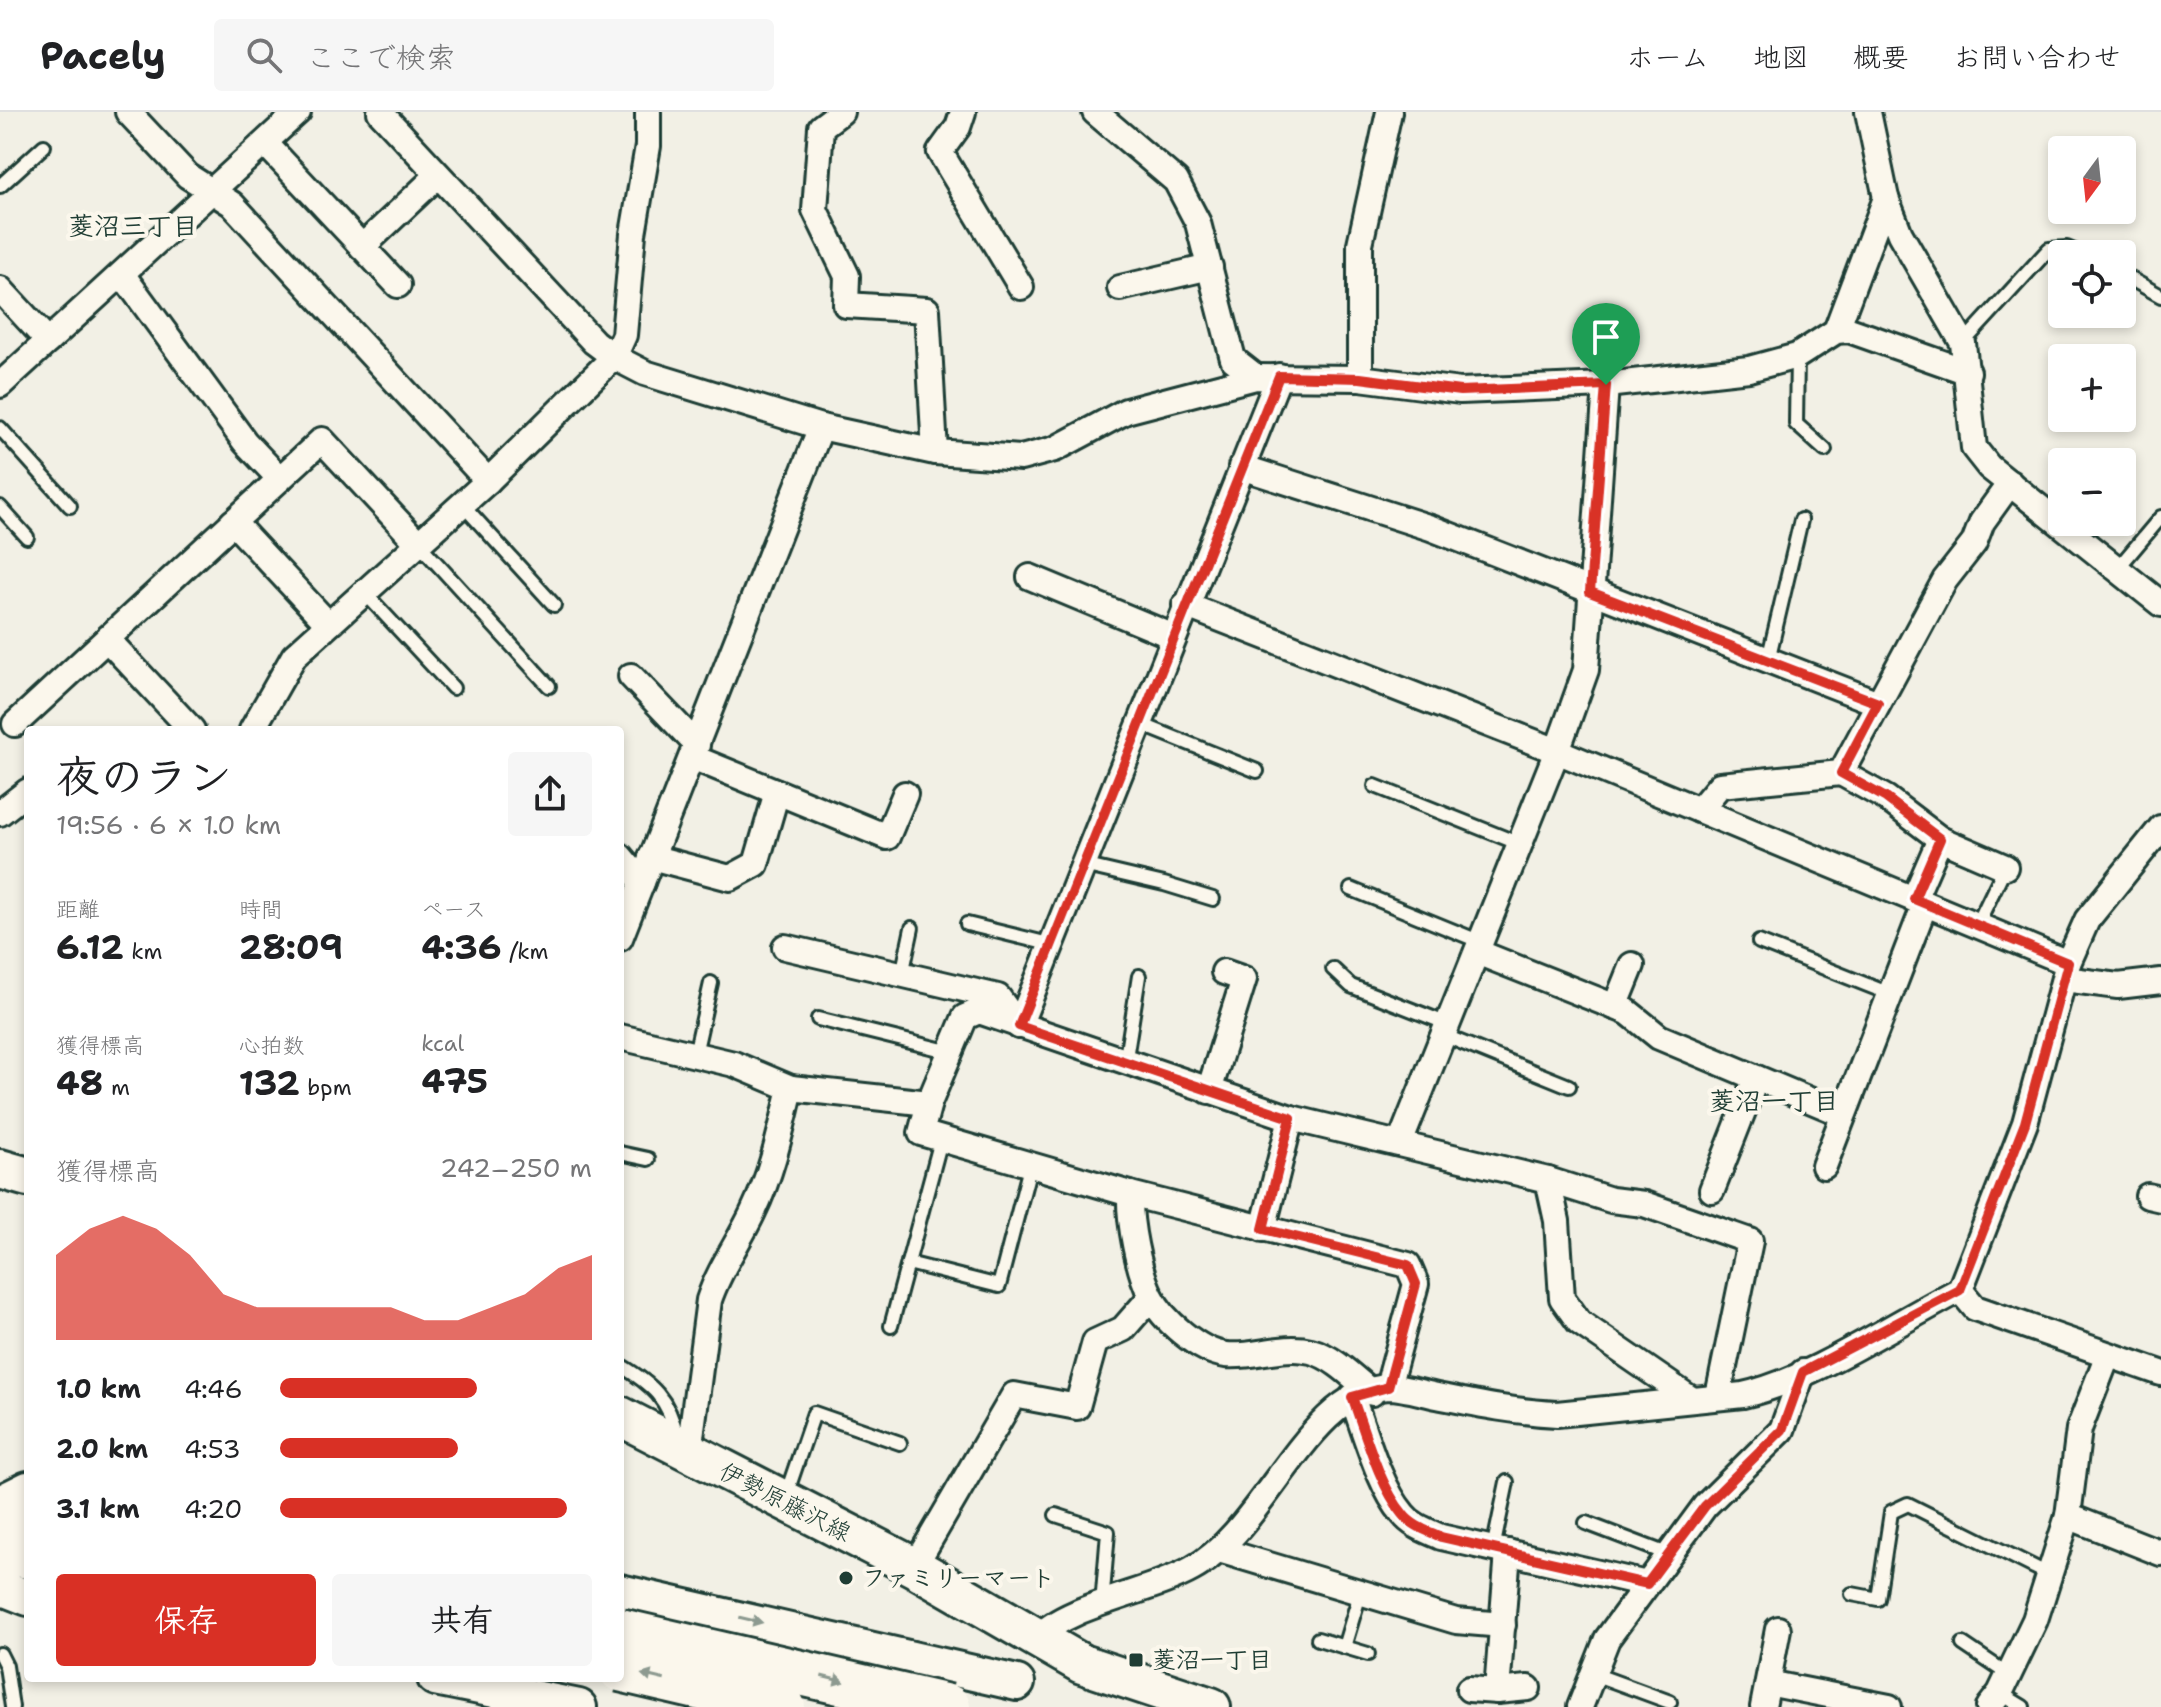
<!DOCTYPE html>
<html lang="ja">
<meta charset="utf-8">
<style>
:root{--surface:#fff;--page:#f6f6f6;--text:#202124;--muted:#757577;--line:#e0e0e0;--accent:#d93025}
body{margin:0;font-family:"Shantell Sans","Klee One",sans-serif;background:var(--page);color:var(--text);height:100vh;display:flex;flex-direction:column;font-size:30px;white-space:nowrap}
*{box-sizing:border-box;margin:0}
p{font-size:26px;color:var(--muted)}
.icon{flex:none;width:44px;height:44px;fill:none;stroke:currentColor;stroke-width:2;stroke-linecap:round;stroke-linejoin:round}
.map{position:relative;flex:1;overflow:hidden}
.details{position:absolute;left:24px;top:614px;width:600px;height:956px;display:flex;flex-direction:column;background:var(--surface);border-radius:8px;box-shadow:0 4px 12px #0003}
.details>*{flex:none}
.needle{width:52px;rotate:195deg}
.controls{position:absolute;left:2048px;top:24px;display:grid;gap:16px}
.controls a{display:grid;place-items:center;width:88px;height:88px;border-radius:8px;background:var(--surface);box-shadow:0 4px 12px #0003;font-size:40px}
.pin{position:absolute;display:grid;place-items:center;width:68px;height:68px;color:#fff;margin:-82px -34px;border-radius:50% 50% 50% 0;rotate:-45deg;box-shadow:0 0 8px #0007}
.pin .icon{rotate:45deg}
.round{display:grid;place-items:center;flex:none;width:84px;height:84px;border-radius:8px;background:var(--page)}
.summary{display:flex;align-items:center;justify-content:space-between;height:136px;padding:0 32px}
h1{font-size:44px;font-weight:700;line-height:60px}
.metrics{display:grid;grid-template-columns:repeat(3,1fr);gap:12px;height:136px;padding:8px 32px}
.metrics div{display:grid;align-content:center}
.metrics b{font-size:34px;font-weight:700}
.metrics small{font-size:22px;font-weight:400}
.metrics p{font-size:22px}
.chart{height:224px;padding:16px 32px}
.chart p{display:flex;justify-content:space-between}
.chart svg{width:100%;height:144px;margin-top:8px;fill:var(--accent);opacity:.7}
.action{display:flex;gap:16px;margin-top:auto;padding:16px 32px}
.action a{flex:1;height:92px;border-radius:8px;background:var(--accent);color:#fff;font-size:32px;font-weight:700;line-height:92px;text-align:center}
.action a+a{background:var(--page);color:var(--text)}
ul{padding:0 32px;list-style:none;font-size:26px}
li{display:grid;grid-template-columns:128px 96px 1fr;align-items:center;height:60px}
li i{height:20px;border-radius:10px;background:var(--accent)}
header{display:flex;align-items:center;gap:48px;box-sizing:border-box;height:112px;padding:0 40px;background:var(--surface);border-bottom:2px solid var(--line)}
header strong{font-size:38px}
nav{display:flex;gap:44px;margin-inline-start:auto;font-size:28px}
.search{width:560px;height:72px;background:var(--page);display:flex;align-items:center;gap:20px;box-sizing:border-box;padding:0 28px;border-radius:8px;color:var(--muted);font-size:30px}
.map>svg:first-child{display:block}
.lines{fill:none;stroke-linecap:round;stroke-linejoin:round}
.lane-casing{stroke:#1f3d34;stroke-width:18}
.street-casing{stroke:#1f3d34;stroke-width:30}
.secondary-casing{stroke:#1f3d34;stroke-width:40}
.primary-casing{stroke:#1f3d34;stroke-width:44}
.highway-casing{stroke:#1f3d34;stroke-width:50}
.lane{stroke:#fbf7ec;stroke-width:12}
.street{stroke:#fbf7ec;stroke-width:24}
.secondary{stroke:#fbf7ec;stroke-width:34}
.primary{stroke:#fbf7ec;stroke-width:38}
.highway{stroke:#fbf7ec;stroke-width:44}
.highway-bridge-casing{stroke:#1f3d34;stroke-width:50;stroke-linecap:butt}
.highway-bridge{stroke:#fbf7ec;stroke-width:44}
.oneway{fill:#8d9a90}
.route-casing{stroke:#fff;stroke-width:16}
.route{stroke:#d93025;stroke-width:10}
.poi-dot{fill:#1f3d34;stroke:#fbf7ec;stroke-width:3}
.labels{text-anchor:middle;stroke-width:8;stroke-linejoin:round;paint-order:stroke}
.street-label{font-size:24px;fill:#1f3d34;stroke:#fbf7ec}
.poi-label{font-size:24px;font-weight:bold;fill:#1f3d34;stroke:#fbf7ec;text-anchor:start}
.neighbourhood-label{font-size:26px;font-weight:bold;fill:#1f3d34;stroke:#fbf7ec}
</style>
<header>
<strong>Pacely</strong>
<div class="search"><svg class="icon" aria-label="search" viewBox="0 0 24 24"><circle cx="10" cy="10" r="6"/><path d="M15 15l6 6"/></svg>ここで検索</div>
<nav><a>ホーム</a><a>地図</a><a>概要</a><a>お問い合わせ</a></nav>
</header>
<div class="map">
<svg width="2161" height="1595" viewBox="0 0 2161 1595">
<rect width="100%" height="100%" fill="#f2f0e5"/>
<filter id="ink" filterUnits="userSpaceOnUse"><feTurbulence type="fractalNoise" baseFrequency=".0125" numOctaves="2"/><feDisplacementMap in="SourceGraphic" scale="16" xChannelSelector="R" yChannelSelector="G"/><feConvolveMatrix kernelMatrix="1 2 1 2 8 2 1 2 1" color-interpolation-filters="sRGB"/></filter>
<g filter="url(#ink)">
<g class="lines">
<g class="lane-casing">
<g id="lane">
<path d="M0,74L44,34"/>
<path d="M2122,162L2161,184"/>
<path d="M1963,231L2049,137L2067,136L2082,142"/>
<path d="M1797,244L1796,312L1825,338"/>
<path d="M0,316L70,394"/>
<path d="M462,392L554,493"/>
<path d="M0,395L27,425"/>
<path d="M418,431L549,574"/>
<path d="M2118,456L2161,405"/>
<path d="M364,480L453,576"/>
<path d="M1768,548L1801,408"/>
<path d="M1138,611L1257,659"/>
<path d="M1375,674L1520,732"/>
<path d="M1083,753L1164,772L1213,787"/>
<path d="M1351,777L1481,830"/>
<path d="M967,812L1049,832"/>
<path d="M1977,813L2005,755"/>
<path d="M1759,830L1890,882"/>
<path d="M1333,857L1351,874L1448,912"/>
<path d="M902,863L912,816"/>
<path d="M818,907L951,940"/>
<path d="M1443,923L1569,974"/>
<path d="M695,942L711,871"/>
<path d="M1125,952L1139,864"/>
<path d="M620,1041L648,1047"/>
<path d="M908,1151L999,1174L1030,1055"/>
<path d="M891,1214L941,1028"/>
<path d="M620,1253C652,1272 669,1287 677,1325"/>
<path d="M786,1383L814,1301L900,1331"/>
<path d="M1056,1403L1108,1420L1102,1493"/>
<path d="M1586,1411L1670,1443"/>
<path d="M1493,1437L1507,1370"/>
<path d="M1852,1482L1878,1487L1891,1400L1908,1392L2050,1463"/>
<path d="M1318,1527L1368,1542"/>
<path d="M1963,1532L2009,1563"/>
<path d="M1344,1535L1360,1482"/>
<path d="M0,1542L6,1554L12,1595"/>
<path d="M1591,1561L1670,1590"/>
<path d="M2000,1581L2023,1595"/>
</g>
</g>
<g class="street-casing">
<g id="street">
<path d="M128,0L188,64L232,92L488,369"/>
<path d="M380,0L594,230L614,245L645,261L821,315L935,340L1021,346L1055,337L1126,299L1256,265L1360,266L1460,279L1606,273L1749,257L1797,244L1836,219L1849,218L1968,260"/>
<path d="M841,0L821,15L815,98L847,164L846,193L927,198L935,340"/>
<path d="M963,0L958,15L940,40L1021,175"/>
<path d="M1095,0L1176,69L1198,111L1233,247L1256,265"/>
<path d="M1868,0L1886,86L1900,122L1963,231L1974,336L1989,355L2161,492"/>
<path d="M265,31L398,173"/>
<path d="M362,135L438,63"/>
<path d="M122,162L245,330L280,367"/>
<path d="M1120,176L1210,155"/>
<path d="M0,177L48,229"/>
<path d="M1836,219L1886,86"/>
<path d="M1360,266V132L1389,0"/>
<path d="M0,273L298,0"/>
<path d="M1241,355L1431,416L1878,591"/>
<path d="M233,410L328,512"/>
<path d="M1030,465L1172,524"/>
<path d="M1185,493L1557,639L2068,851"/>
<path d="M107,527L192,618"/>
<path d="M631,564L697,633"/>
<path d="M15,612L322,328L418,431"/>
<path d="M252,618L294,544L488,369L614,245L624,223L633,122L648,34V0"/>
<path d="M692,645L887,725L905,682"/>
<path d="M1841,661L1886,686L1940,727L2005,755"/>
<path d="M1699,698L1720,673L1841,661L1945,468L1974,431L1982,410L2010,371"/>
<path d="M0,701L28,679"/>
<path d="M620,744L642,770"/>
<path d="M651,745L730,766L756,752L777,680"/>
<path d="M1914,787L1940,727"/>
<path d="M620,826L821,315"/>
<path d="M785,835L998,885L1019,914"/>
<path d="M1477,840L1628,900L1659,925L1843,1002"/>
<path d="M2064,867L2118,874L2161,869"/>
<path d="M1615,895L1632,853"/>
<path d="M1019,914L1279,264"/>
<path d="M620,925L734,952L791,976C781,1018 772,1061 753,1100C739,1130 719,1157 709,1188L689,1340"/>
<path d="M791,976L929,991"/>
<path d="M1209,979L1244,867L1224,860"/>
<path d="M1400,1031L1557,639L1586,558L1606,273"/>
<path d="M1824,1054L1925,792"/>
<path d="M1548,1068L1611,1088L1644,1092L1750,1129L1718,1284"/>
<path d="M1712,1078L1756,966"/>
<path d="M1130,1082C1129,1110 1138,1158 1151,1184C1162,1208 1200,1240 1226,1243C1254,1246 1282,1232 1311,1239C1334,1245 1354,1266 1372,1281"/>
<path d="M2148,1084L2161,1087"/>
<path d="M1263,1117L1291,1006"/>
<path d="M1960,1178L1975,1196L2161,1261"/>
<path d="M1388,1275L1416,1172L1408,1153L1130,1082L921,1021L929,991L965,905L979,899L1291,1006L1548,1068L1557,1109L1562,1186L1579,1210L1691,1287"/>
<path d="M1352,1285C1365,1320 1379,1374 1403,1402C1412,1414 1428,1419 1441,1425L1647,1472"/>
<path d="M2068,1404L2161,1441"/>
<path d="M1219,1438L1456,1509L1503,1513"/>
<path d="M914,1455L1014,1283L1077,1295L1095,1230L1123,1217L1151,1185"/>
<path d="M1037,1526C1067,1493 1149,1481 1192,1457C1265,1418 1308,1279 1388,1275C1403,1275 1422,1281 1437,1284C1477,1292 1516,1300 1557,1302L1743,1283C1809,1269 1897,1210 1960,1178L2025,1011L2068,851L2087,808L2161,716"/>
<path d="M1768,1571L1889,1595"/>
<path d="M1469,1577L1497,1579L1508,1440"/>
<path d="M1497,1579L1528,1576"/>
<path d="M1580,1595L1607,1527L1705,1394L1782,1318L1803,1260"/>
<path d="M1763,1595L1778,1517"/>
<path d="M1989,1595L2000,1581L2035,1508L2068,1404L2079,1317L2107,1245"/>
</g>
</g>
<g class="secondary-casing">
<g id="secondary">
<path d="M0,1391L28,1377"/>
<path d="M0,1475L28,1486"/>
<path d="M620,1480L1017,1571"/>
<path d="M435,1566L579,1595"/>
</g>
</g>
<g class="primary-casing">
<g id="primary">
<path d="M0,1057L28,1065"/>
<path d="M620,1304L914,1455L1082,1552L1211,1595"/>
</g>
</g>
<g class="highway-casing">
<g id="highway">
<path d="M0,1400L28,1405"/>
<path d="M0,1438L28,1444"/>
</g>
</g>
<use href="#lane" class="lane"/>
<use href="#street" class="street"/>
<use href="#secondary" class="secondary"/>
<use href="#primary" class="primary"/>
<use href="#highway" class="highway"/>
<g class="highway-bridge-casing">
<g id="highway-bridge">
<path d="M620,1519L948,1595"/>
<path d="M620,1557L783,1595"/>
</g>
</g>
<use href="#highway-bridge" class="highway-bridge"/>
</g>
<defs><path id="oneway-solid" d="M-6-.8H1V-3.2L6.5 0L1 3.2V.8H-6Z" transform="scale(2)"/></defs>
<g class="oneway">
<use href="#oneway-solid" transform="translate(751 1508) rotate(13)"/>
<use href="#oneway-solid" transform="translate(653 1565) rotate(-167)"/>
<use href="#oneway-solid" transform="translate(833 1567) rotate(14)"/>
</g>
</g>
<g class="lines" filter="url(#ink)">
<g class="route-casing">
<path id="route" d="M1279,264L1360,266L1460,279L1606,273L1590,480L1878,591L1841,661L1886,686L1940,727L1914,787L2068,851L2025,1011L1960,1178L1803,1260L1782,1318L1705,1394L1647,1472L1441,1425C1428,1419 1412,1414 1403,1402C1379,1373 1365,1320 1352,1285L1388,1275L1416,1172L1408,1153L1263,1117L1291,1006L1019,914Z"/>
</g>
<use href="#route" class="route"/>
</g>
<g class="poi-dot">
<circle cx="846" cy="1466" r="8"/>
<rect x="1128" y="1540" width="16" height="16" rx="4"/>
</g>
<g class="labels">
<g class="street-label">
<text transform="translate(785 1390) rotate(27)" y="8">伊勢原藤沢線</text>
</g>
<g class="poi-label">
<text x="862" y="1474">ファミリーマート</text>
<text x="1152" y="1556">菱沼一丁目</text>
</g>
<g class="neighbourhood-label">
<text x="133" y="123">菱沼三丁目</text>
<text x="1774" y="998">菱沼一丁目</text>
</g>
</g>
</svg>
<div class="controls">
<a><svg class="needle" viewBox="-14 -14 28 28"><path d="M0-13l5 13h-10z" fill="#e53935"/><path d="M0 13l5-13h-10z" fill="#757577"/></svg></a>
<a><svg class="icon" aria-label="locate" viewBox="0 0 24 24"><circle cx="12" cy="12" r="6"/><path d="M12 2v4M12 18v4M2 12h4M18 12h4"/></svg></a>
<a>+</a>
<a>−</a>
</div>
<div class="pin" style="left:1606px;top:273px;background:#1e9e55"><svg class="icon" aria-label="arrive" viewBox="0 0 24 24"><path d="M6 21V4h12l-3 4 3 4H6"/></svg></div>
<section class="details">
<div class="summary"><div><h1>夜のラン</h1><p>19:56 · 6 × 1.0 km</p></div><a class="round"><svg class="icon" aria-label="share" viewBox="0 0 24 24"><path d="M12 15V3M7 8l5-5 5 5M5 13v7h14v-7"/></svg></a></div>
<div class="metrics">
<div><p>距離</p><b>6.12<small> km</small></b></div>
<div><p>時間</p><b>28:09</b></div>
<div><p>ペース</p><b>4:36<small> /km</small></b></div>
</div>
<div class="metrics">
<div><p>獲得標高</p><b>48<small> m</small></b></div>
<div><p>心拍数</p><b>132<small> bpm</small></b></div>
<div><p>kcal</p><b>475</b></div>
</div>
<div class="chart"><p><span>獲得標高</span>242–250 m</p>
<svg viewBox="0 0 160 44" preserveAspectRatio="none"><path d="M0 44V18L10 10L20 6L30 10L40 18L50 30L60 34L70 34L80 34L90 34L100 34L110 38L120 38L130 34L140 30L150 22L160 18V44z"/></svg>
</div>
<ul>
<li><b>1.0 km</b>4:46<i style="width:63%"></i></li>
<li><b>2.0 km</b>4:53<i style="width:57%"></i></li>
<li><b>3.1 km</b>4:20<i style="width:92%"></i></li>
</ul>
<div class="action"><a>保存</a><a>共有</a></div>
</section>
</div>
